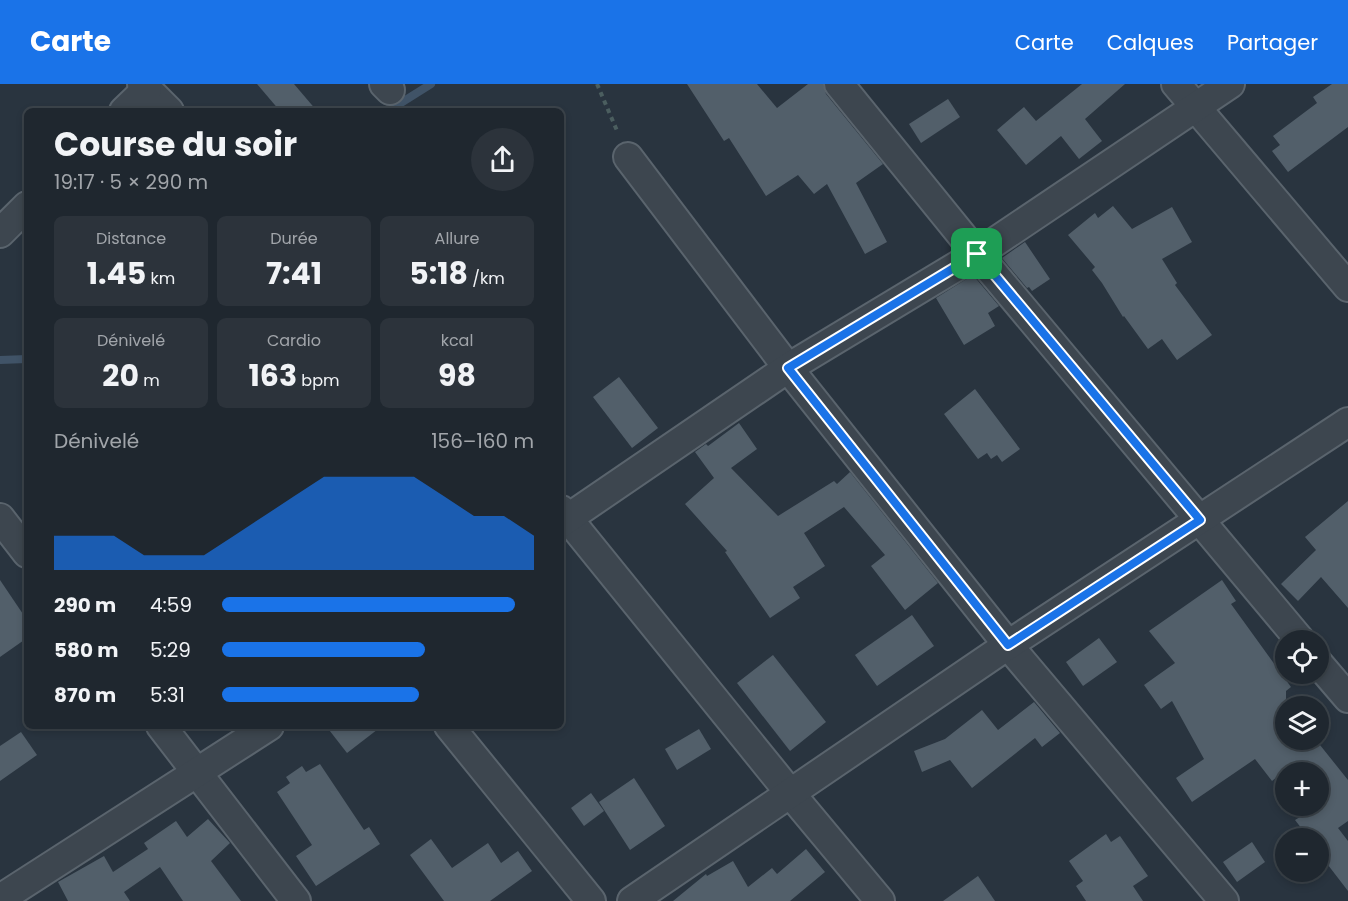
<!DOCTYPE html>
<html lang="fr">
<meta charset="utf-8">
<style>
:root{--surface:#1f272f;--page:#2c333b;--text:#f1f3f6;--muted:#a1a5aa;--line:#3c444b;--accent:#1a73e8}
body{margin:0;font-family:Poppins,sans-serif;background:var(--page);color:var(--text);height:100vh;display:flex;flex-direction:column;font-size:22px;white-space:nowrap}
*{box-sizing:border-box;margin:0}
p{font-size:20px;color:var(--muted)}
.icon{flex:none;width:33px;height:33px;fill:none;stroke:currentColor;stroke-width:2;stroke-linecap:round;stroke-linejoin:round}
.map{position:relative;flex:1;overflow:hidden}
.drawer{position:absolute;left:24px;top:24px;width:540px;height:621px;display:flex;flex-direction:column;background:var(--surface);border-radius:9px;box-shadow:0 3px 9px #0003,0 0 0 2px var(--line)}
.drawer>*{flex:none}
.fabs{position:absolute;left:1275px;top:546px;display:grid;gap:12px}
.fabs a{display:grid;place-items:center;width:54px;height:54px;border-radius:50%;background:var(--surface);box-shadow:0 3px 9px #0003,0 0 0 2px var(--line);font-size:30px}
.pin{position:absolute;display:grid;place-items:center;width:51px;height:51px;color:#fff;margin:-26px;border-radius:12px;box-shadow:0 3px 9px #0006}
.round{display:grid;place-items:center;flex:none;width:63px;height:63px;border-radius:32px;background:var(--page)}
.headline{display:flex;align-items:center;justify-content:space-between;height:102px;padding:0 30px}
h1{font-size:33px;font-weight:700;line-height:45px}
.stats{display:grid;grid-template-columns:repeat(3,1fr);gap:9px;height:102px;padding:6px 30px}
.stats div{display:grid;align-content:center;border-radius:9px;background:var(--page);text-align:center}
.stats b{font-size:30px;font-weight:700}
.stats small{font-size:16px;font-weight:400}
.stats p{font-size:16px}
.chart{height:168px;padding:12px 30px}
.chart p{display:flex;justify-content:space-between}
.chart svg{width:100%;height:108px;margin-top:6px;fill:var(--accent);opacity:.7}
ul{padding:0 30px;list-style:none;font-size:20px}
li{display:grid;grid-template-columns:96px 72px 1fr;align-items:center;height:45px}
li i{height:15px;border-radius:8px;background:var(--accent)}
header{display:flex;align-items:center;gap:36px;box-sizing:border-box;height:84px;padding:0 30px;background:var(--accent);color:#fff}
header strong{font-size:28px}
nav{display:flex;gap:33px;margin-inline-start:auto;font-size:21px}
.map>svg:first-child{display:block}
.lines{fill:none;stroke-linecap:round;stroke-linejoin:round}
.stream{stroke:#405367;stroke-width:8}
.building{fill:#525f6a}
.street-casing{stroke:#5a646d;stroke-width:32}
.path{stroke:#4b5e5f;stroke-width:4;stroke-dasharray:4.5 4.5;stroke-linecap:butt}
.street{stroke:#3d464f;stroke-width:28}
.route-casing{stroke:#fff;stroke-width:12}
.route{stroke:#1a73e8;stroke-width:8}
</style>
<header>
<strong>Carte</strong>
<nav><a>Carte</a><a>Calques</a><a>Partager</a></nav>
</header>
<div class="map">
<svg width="1348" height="817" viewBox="0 0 1348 817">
<rect width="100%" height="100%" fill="#29343f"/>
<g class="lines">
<g class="stream">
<path d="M388,27L431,0"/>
<path d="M0,276L27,275"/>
</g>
</g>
<g class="building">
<path d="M257,0H294L317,27H280Z"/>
<path d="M687,0H757L777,24L808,0H823L826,10L883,80L856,99L887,158L865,170L827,100L814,110L798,91L766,112L729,54L724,57Z"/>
<path d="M1082,0H1125L1085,35L1102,57L1079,75L1061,52L1026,81L997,46L1024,23L1036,37Z"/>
<path d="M1332,0H1348V43L1288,88L1272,67L1280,61L1273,52L1317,19L1313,13Z"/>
<path d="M948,15L960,33L921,59L909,40Z"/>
<path d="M1113,122L1132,145L1172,123L1192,158L1162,175L1177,199L1175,201L1212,251L1177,276L1162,255L1148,265L1124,232L1123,233L1102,199L1092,186L1095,183L1068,151L1095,129L1098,134Z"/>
<path d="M1025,158L1050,195L1032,207L1029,203L1027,204L1002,174Z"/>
<path d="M973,191L999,222L988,229L995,242L964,261L936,214Z"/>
<path d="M619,293L658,344L632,364L593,313Z"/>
<path d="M975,305L1020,365L1002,378L997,371L991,375L987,369L978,375L944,330Z"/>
<path d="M739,339L757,365L731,384L778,432L834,397L837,400L850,388L938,499L905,526L871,482L885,471L844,423L804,449L825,482L793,503L800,514L770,534L725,468L727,467L685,420L714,394L695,368L706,360L708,362Z"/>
<path d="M1348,417V524L1321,493L1298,517L1281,500L1316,466L1305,453Z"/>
<path d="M0,496L27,536V554L0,573Z"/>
<path d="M1222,496L1236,517L1231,520L1291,603L1286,607V656H1316L1348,696V737L1338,744L1348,757V807L1318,768V754H1309L1295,736L1318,722V688H1283L1272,697L1255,675L1192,718L1176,694L1204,675L1172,617L1161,625L1144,601L1175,579L1149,547Z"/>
<path d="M912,531L934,562L877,602L855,571Z"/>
<path d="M1099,554L1117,578L1083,602L1066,578Z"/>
<path d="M773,571L826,638L790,667L737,599Z"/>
<path d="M1034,618L1060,649L1042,663L1035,654L972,704L950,676L922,688L914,667L945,655L982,626L998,646Z"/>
<path d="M326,642H382L347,669Z"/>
<path d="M699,645L711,665L677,686L665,665Z"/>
<path d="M21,648L37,671L0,697V662Z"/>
<path d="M320,680L364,746L369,743L380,760L316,802L296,772L312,761L277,708L290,699L286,693L302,682L306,688Z"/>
<path d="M634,694L665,742L630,766L599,718Z"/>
<path d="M591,709L604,727L584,742L571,724Z"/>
<path d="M208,735L230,759L211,777L241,817H183L160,783L124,808L130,817H68L58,798L104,772L113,788L148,765L144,759L176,737L187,753Z"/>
<path d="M1106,750L1111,758L1120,752L1148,792L1133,802L1143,817H1086L1076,802L1083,797L1069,777Z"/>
<path d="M431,755L452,784L488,759L501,779L518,767L532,787L490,817H444L410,771Z"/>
<path d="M1252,758L1265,778L1237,798L1223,778Z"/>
<path d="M806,765L825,788L790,817H673L706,790L707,792L733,777L748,803L772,784L777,790Z"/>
<path d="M978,792L995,817H943Z"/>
</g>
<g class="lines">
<g class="street-casing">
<g id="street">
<path d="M142,0L169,27"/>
<path d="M384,0L390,6"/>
<path d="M839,0L977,170L1300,556"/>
<path d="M1176,0L1348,203"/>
<path d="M124,27L147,5"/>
<path d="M628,73L788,284L1008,561L1224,817"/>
<path d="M0,149L27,122"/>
<path d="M561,426L790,709L880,817"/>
<path d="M0,434L27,469"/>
<path d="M561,439L788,284L977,170L1230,0"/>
<path d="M1318,579L1348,614"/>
<path d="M161,642L296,817"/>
<path d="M449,642L591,817"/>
<path d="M0,815L269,642"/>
<path d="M632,817L1008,561L1348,338"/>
</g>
</g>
<path class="path" d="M597,0L618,49"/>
<use href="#street" class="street"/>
</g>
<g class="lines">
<g class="route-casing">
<path id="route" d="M977,170L1200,436L1008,561L788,284Z"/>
</g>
<use href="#route" class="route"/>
</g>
</svg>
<div class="fabs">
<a><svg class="icon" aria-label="locate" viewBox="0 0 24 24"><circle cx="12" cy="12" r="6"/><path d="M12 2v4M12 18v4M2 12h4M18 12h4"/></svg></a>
<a><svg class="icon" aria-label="layers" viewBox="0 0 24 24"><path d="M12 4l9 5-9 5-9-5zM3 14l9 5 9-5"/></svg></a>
<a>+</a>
<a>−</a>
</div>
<div class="pin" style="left:977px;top:170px;background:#1e9e55"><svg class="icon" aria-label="arrive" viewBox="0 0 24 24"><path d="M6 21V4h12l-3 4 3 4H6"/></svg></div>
<section class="drawer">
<div class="headline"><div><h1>Course du soir</h1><p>19:17 · 5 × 290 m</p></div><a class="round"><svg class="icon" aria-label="share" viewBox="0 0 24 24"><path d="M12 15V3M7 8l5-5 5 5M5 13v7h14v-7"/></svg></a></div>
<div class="stats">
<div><p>Distance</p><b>1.45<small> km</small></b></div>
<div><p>Durée</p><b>7:41</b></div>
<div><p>Allure</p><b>5:18<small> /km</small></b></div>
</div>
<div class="stats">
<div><p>Dénivelé</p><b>20<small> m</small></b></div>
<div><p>Cardio</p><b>163<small> bpm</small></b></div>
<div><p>kcal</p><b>98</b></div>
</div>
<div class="chart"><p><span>Dénivelé</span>156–160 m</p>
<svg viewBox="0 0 160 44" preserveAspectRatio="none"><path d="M0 44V30L10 30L20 30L30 38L40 38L50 38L60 30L70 22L80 14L90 6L100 6L110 6L120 6L130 14L140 22L150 22L160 30V44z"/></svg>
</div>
<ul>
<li><b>290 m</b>4:59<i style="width:94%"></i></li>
<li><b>580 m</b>5:29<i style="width:65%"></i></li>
<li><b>870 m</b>5:31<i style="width:63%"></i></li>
</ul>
</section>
</div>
